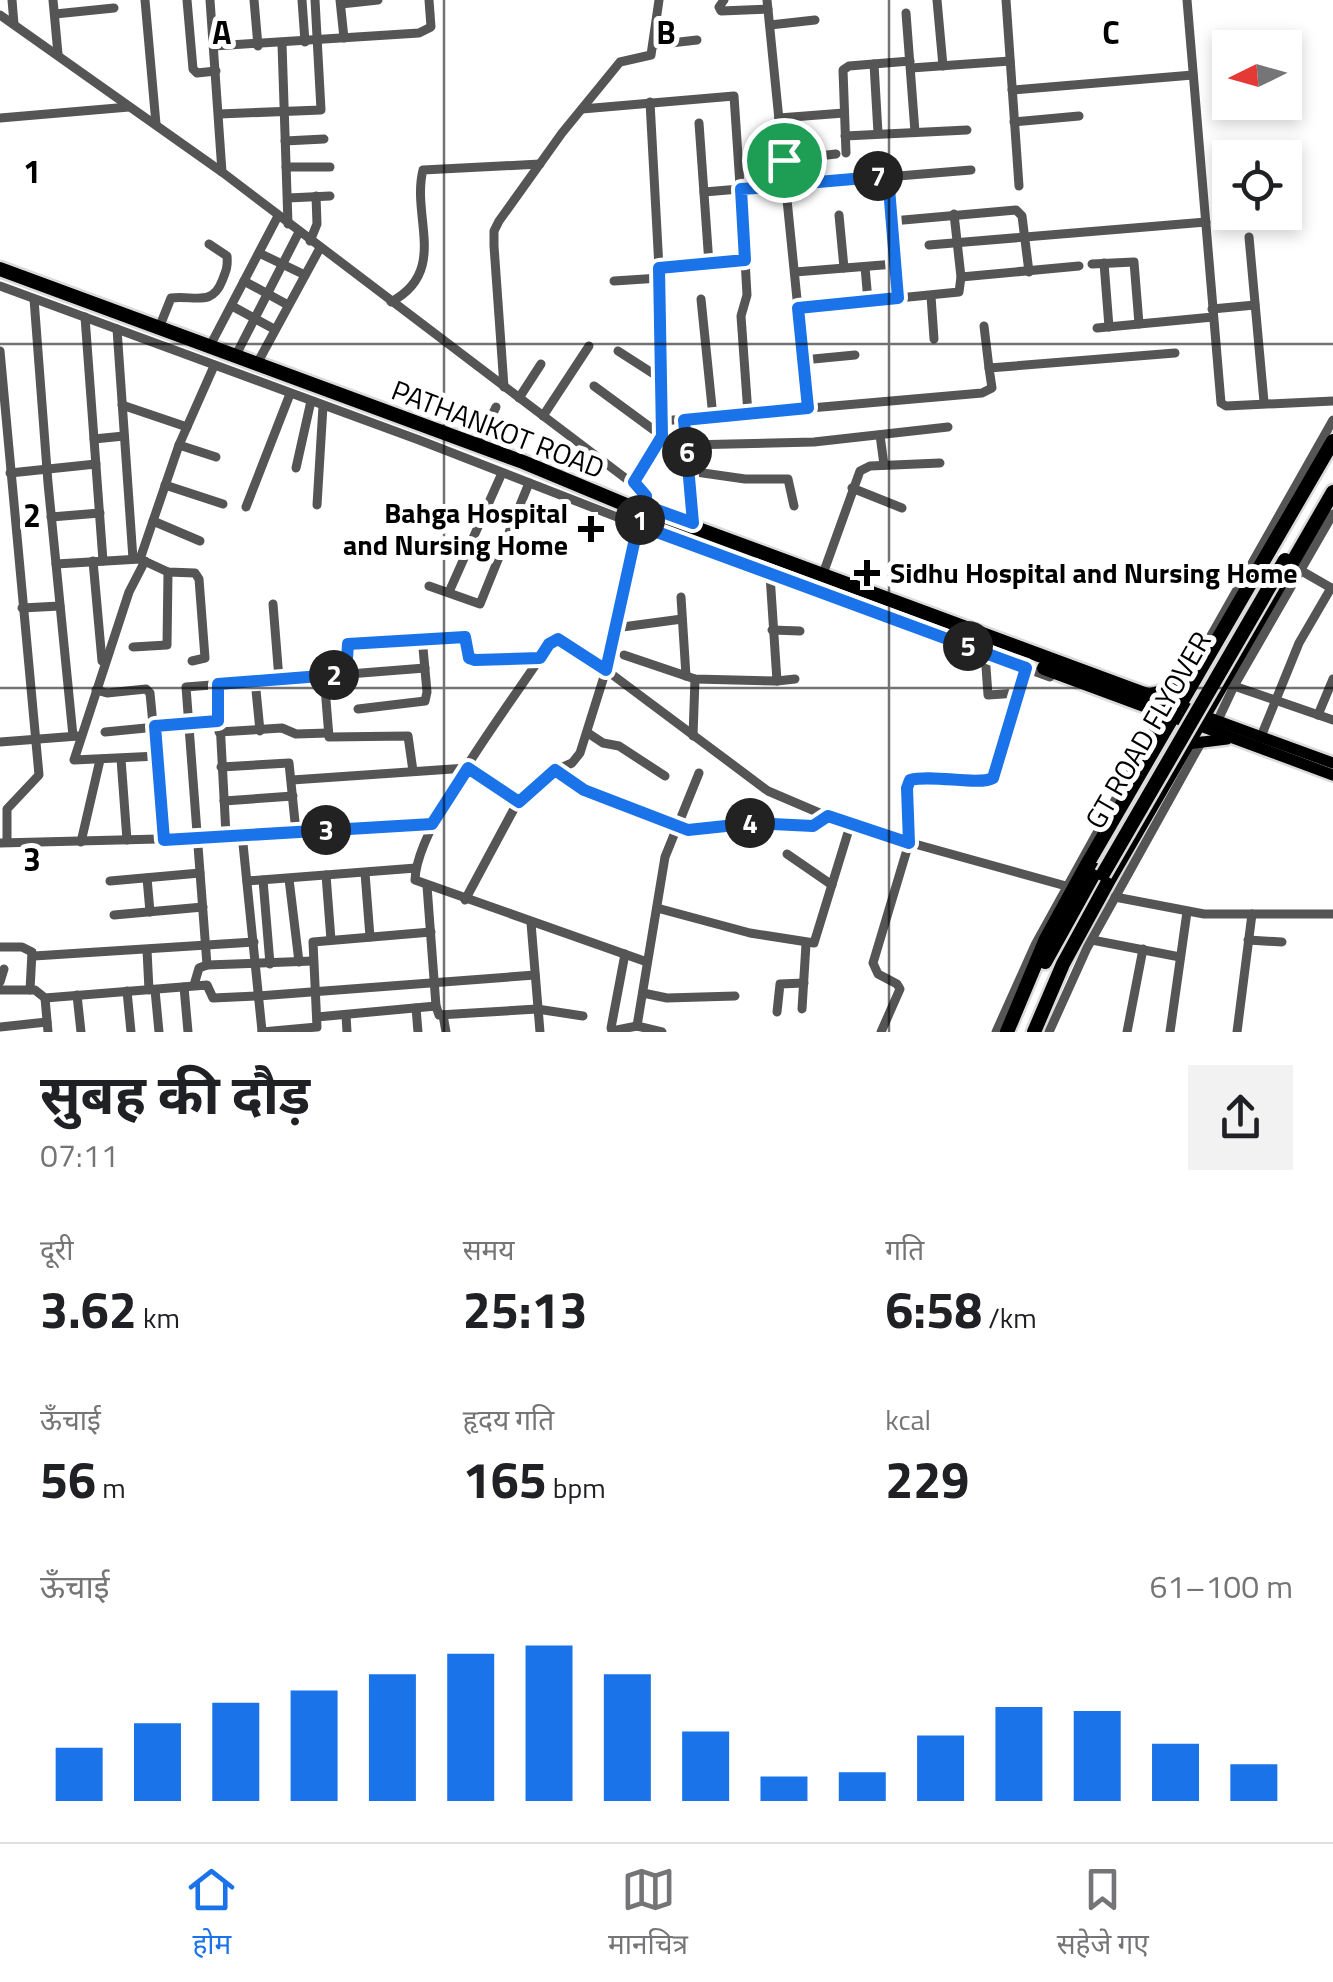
<!DOCTYPE html>
<html lang="hi">
<meta charset="utf-8">
<style>
:root{--surface:#fff;--page:#f2f2f2;--text:#202124;--muted:#757577;--line:#e0e0e0;--accent:#1a73e8}
body{margin:0;font-family:"Titillium Web","Noto Sans Devanagari",sans-serif;background:var(--page);color:var(--text);height:100vh;display:flex;flex-direction:column;font-size:38px;white-space:nowrap}
*{box-sizing:border-box;margin:0}
p{font-size:32px;color:var(--muted)}
.icon{flex:none;width:55px;height:55px;fill:none;stroke:currentColor;stroke-width:2;stroke-linecap:round;stroke-linejoin:round}
.map{position:relative;height:1032px;overflow:hidden}
.side{display:flex;flex-direction:column;background:var(--surface);flex:1}
.side>*{flex:none}
.needle{width:65px;rotate:265deg}
.controls{position:absolute;left:1212px;top:30px;display:grid;gap:20px}
.controls a{display:grid;place-items:center;width:90px;height:90px;border-radius:0px;background:var(--surface);box-shadow:0 5px 15px #0003;font-size:50px}
.pin{position:absolute;display:grid;place-items:center;width:85px;height:85px;color:#fff;margin:-42px;border:5px solid #fff;border-radius:50%;box-shadow:0 2px 10px #0007}
.km{position:absolute;width:50px;height:50px;margin:-25px;border-radius:50%;background:#222;color:#fff;font-size:28px;line-height:50px;text-align:center}
.round{display:grid;place-items:center;flex:none;width:105px;height:105px;border-radius:0px;background:var(--page)}
.head{display:flex;align-items:center;justify-content:space-between;height:170px;padding:0 40px}
h1{font-size:55px;font-weight:700;line-height:75px}
.stats{display:grid;grid-template-columns:repeat(3,1fr);gap:15px;height:170px;padding:10px 40px}
.stats div{display:grid;align-content:center}
.stats b{font-size:50px;font-weight:700}
.stats small{font-size:28px;font-weight:400}
.stats p{font-size:28px}
.chart{height:280px;padding:20px 40px}
.chart p{display:flex;justify-content:space-between}
.chart svg{width:100%;height:180px;margin-top:10px;stroke:var(--accent);stroke-width:6}
.dock{display:flex;justify-content:space-around;align-items:center;height:140px;border-top:2px solid var(--line);background:var(--surface);font-size:28px;color:var(--muted)}
.dock a{display:grid;justify-items:center;gap:5px}
.dock .on{color:var(--accent)}
.map>svg:first-child{display:block}
.lines{fill:none;stroke-linecap:round;stroke-linejoin:round}
.major-casing{stroke:#dbdbdb;stroke-width:16}
.highway-casing{stroke:#dbdbdb;stroke-width:19}
.minor{stroke:#555;stroke-width:9}
.major{stroke:#000;stroke-width:11}
.highway{stroke:#000;stroke-width:14}
.highway-bridge-casing{stroke:#dbdbdb;stroke-width:19;stroke-linecap:butt}
.highway-bridge{stroke:#000;stroke-width:14}
.route-casing{stroke:#fff;stroke-width:20}
.route{stroke:#1a73e8;stroke-width:12}
.grid{fill:none;stroke:#000;stroke-width:2.5;stroke-opacity:0.55}
.poi-dot{fill:#000;stroke:#fff;stroke-width:4}
.labels{text-anchor:middle;stroke-width:10;stroke-linejoin:round;paint-order:stroke}
.street-label{font-size:28px;fill:#000;stroke:#fff}
.poi-label{font-size:28px;font-weight:bold;fill:#000;stroke:#fff;text-anchor:end}
.grid-label{font-size:32px;text-anchor:middle;font-weight:bold;fill:#000;stroke:#fff;stroke-width:10;stroke-linejoin:round;paint-order:stroke}
</style>
<div class="map">
<svg width="1333" height="1032" viewBox="0 0 1333 1032">
<rect width="100%" height="100%" fill="#fff"/>
<g class="lines">
<g class="major-casing">
<g id="major">
<path d="M1204,716L1333,763"/>
<path d="M1198,725L1333,775"/>
<path d="M1187,744L1227,739"/>
</g>
</g>
<g class="highway-casing">
<g id="highway">
<path d="M0,269L523,462L643,512L693,527L1204,716"/>
<path d="M660,526L748,558"/>
<path d="M1044,668L1198,725"/>
<path d="M1152,695L1183,685L1195,675"/>
<path d="M1045,962L1096,870"/>
<path d="M1007,1032L1046,939L1085,868L1333,441"/>
<path d="M1034,1032L1063,964L1110,878L1333,492"/>
</g>
</g>
<g class="minor">
<path d="M12,0L14,24"/>
<path d="M53,0L58,54"/>
<path d="M145,0L156,124"/>
<path d="M187,0L193,69L197,73L216,71"/>
<path d="M210,0L222,172"/>
<path d="M254,0L258,46"/>
<path d="M302,0L305,42"/>
<path d="M340,0L344,38"/>
<path d="M724,0L719,7L721,11L768,9"/>
<path d="M767,0L808,409"/>
<path d="M937,0L943,66"/>
<path d="M1006,0L1019,186"/>
<path d="M1187,0L1221,403L1226,406L1333,401"/>
<path d="M341,4L378,0"/>
<path d="M906,13L915,132"/>
<path d="M55,14L114,8"/>
<path d="M0,15L222,172L645,493L646,506L638,525L606,670L580,753L572,763L549,773L515,807L465,900"/>
<path d="M770,25L815,20"/>
<path d="M282,44L288,224"/>
<path d="M653,45L697,40"/>
<path d="M214,46L419,33L431,27L429,0"/>
<path d="M874,64L878,133"/>
<path d="M911,68L1010,61"/>
<path d="M1012,90L1193,75"/>
<path d="M582,109L734,96L745,260L659,268"/>
<path d="M219,114L321,110L315,0"/>
<path d="M0,118L129,107"/>
<path d="M779,118L844,113"/>
<path d="M1014,122L1079,116"/>
<path d="M699,123L709,264"/>
<path d="M845,136L967,130"/>
<path d="M285,141L324,139"/>
<path d="M846,153L843,70L849,66L910,61"/>
<path d="M783,160L836,154"/>
<path d="M286,167H330"/>
<path d="M888,176L898,299"/>
<path d="M704,192L971,170"/>
<path d="M288,198L330,196"/>
<path d="M839,215L844,268"/>
<path d="M892,221L1016,210L1022,216L1029,272"/>
<path d="M1249,237L1264,402"/>
<path d="M310,241L317,224L316,196"/>
<path d="M929,245L1206,222"/>
<path d="M259,253L305,275"/>
<path d="M745,260L747,295L741,316L748,414"/>
<path d="M1104,263L1109,327"/>
<path d="M1092,264L1134,262L1139,324"/>
<path d="M865,267L868,301"/>
<path d="M795,272L895,264"/>
<path d="M961,277L1079,266"/>
<path d="M244,281L288,305"/>
<path d="M614,281L660,278"/>
<path d="M0,286L419,440L725,559L1050,677"/>
<path d="M931,296L934,339"/>
<path d="M34,299L48,483L73,736"/>
<path d="M701,299L713,417"/>
<path d="M391,302C449,271 411,217 423,170L540,164"/>
<path d="M232,306L274,329"/>
<path d="M798,308L959,292L961,277L954,214"/>
<path d="M1212,309L1255,305"/>
<path d="M85,317L103,561"/>
<path d="M161,323L171,298C194,295 212,307 222,281C226,271 228,267 227,256L209,244"/>
<path d="M984,326L989,368"/>
<path d="M1097,328L1213,317"/>
<path d="M117,329L133,559"/>
<path d="M212,342L278,216"/>
<path d="M0,351L39,775L7,809V842"/>
<path d="M238,351L299,232"/>
<path d="M618,351L660,378"/>
<path d="M259,360L320,248"/>
<path d="M803,360L855,355"/>
<path d="M594,386L662,436"/>
<path d="M504,387L494,246V231L499,221L562,133L620,62L651,55L659,0"/>
<path d="M519,398L541,364"/>
<path d="M122,405L187,427"/>
<path d="M543,416L589,346"/>
<path d="M685,419L693,527"/>
<path d="M662,421L982,393L992,388L989,368L1175,353"/>
<path d="M880,435L884,465"/>
<path d="M94,439L124,436"/>
<path d="M479,442L496,407"/>
<path d="M179,445L216,457"/>
<path d="M687,445L814,442L948,427"/>
<path d="M296,468L311,401"/>
<path d="M689,471L745,479H788L794,506"/>
<path d="M10,473L96,464"/>
<path d="M634,482L662,436L659,268L650,102"/>
<path d="M165,485L223,504"/>
<path d="M852,488L902,508"/>
<path d="M317,505L323,406"/>
<path d="M246,507L290,394"/>
<path d="M51,517L100,513"/>
<path d="M153,521L200,541"/>
<path d="M140,559L179,445L214,366"/>
<path d="M93,561L102,661"/>
<path d="M145,561L129,592L74,760L158,756"/>
<path d="M56,564L140,559L168,572L195,573L199,579L205,658L192,661"/>
<path d="M1300,570L1333,589"/>
<path d="M824,571L860,471L870,466L940,463"/>
<path d="M429,586L480,604L529,483"/>
<path d="M449,592L502,473"/>
<path d="M681,597L686,676"/>
<path d="M273,604L279,679"/>
<path d="M22,608L60,606"/>
<path d="M615,628L682,619"/>
<path d="M772,630L800,631"/>
<path d="M133,647L167,645L168,572"/>
<path d="M985,653L988,695L1018,693"/>
<path d="M624,655L695,679L777,681L770,575"/>
<path d="M346,674V646L350,643L465,637L470,659L540,658"/>
<path d="M324,675L329,737L408,736L413,771"/>
<path d="M1187,678L1333,420"/>
<path d="M255,680L260,731"/>
<path d="M777,681L795,679"/>
<path d="M218,684L226,835"/>
<path d="M1234,686L1333,720"/>
<path d="M96,690L107,693L146,689L150,693L164,840"/>
<path d="M358,709L425,701L427,692L422,637"/>
<path d="M1318,715L1333,679"/>
<path d="M1217,722L1234,686L1333,514"/>
<path d="M105,732L218,721"/>
<path d="M219,732L282,728L296,734L328,733"/>
<path d="M588,733L603,743L619,746L665,776"/>
<path d="M693,736L695,679"/>
<path d="M1260,739L1299,643L1331,588"/>
<path d="M0,742L78,736"/>
<path d="M121,759L127,840"/>
<path d="M221,767L289,763L296,832"/>
<path d="M555,770C580,789 660,828 690,830C713,831 737,823 760,823C782,824 811,832 828,817"/>
<path d="M292,780L467,768L519,801"/>
<path d="M224,801L293,796"/>
<path d="M242,834L262,1031"/>
<path d="M81,842L100,760"/>
<path d="M0,843L198,838L432,825"/>
<path d="M787,854L832,885"/>
<path d="M365,873L370,937"/>
<path d="M326,875L331,940"/>
<path d="M147,878L150,912"/>
<path d="M289,879L299,962"/>
<path d="M263,880L270,964"/>
<path d="M110,881L200,873"/>
<path d="M247,881L416,868"/>
<path d="M427,886L436,1006"/>
<path d="M1115,897L1204,914H1333"/>
<path d="M657,908L750,933L814,943L850,826"/>
<path d="M114,915L203,907"/>
<path d="M531,923L540,1032"/>
<path d="M1092,940L1180,957"/>
<path d="M1248,940L1282,942"/>
<path d="M0,947H22L32,952L30,990"/>
<path d="M147,950L149,990"/>
<path d="M625,954L611,1028L612,1031L637,1026"/>
<path d="M34,956L254,942"/>
<path d="M647,962L415,880C416,827 508,707 540,658L555,639L606,670L768,791L850,826L1066,886"/>
<path d="M207,965L313,961"/>
<path d="M0,982L4,969"/>
<path d="M194,985L199,968L207,965L186,687L425,668"/>
<path d="M184,987L188,1032"/>
<path d="M0,990H35L45,998L207,985L213,998L258,996L535,975"/>
<path d="M155,990L159,1032"/>
<path d="M127,991L131,1032"/>
<path d="M643,993L667,998L735,996"/>
<path d="M77,995L81,1032"/>
<path d="M45,998L48,1032"/>
<path d="M416,1008L418,1032"/>
<path d="M802,1009L806,944"/>
<path d="M777,1012L780,984L804,983"/>
<path d="M346,1015L347,1032"/>
<path d="M443,1015L446,1032"/>
<path d="M317,1017L436,1006L439,1015L537,1009L583,1016"/>
<path d="M0,1027L47,1022"/>
<path d="M262,1032L317,1027L313,942L431,932"/>
<path d="M662,1032L637,1026L665,857L699,773"/>
<path d="M881,1032L900,989L897,984L878,974L873,963L909,843L908,783C930,767 965,784 990,781L1025,667"/>
<path d="M996,1032L1035,945L1156,726"/>
<path d="M1049,1032L1087,948L1202,741"/>
<path d="M1127,1032L1143,949"/>
<path d="M1170,1032L1187,912"/>
<path d="M1237,1032L1252,914"/>
</g>
<use href="#major" class="major"/>
<use href="#highway" class="highway"/>
<g class="highway-bridge-casing">
<path id="highway-bridge" d="M1103,874L1285,560"/>
</g>
<use href="#highway-bridge" class="highway-bridge"/>
</g>
<g class="lines">
<g class="route-casing">
<path id="route" d="M784,160L786,186L741,189L745,260L659,268L662,436L634,482L646,496C647,507 642,515 638,525L606,670L558,639L549,644L540,658L475,660L469,658L465,637L348,644L346,674L218,684V721L155,726L164,840L432,824L468,768L519,802L555,770L584,790L688,830L754,823L813,826L828,816L909,843L907,788L910,780C933,774 979,786 993,778L1026,668L638,525L646,506L693,523L684,420L808,408L798,308L898,298L888,176L818,182L816,156L784,160"/>
</g>
<use href="#route" class="route"/>
</g>
<path class="grid" d="M444,0V1032M889,0V1032M0,344H1333M0,688H1333"/>
<g class="poi-dot">
<path d="M586 514h10v10h10v10h-10v10h-10v-10h-10v-10h10z"/>
<path d="M862 558h10v10h10v10h-10v10h-10v-10h-10v-10h10z"/>
</g>
<g class="labels">
<g class="street-label">
<text transform="translate(498 429) rotate(21)" y="10">PATHANKOT ROAD</text>
<text transform="translate(1148 730) rotate(-60)" y="10">GT ROAD FLYOVER</text>
</g>
<g class="poi-label">
<text x="568" y="523">Bahga Hospital<tspan x="568" dy="32">and Nursing Home</tspan></text>
<text x="890" y="583" text-anchor="start">Sidhu Hospital and Nursing Home</text>
</g>
</g>
<g class="grid-label">
<text x="222" y="44">A</text>
<text x="666" y="44">B</text>
<text x="1111" y="44">C</text>
<text x="32" y="183">1</text>
<text x="32" y="527">2</text>
<text x="32" y="871">3</text>
</g>
</svg>
<div class="controls">
<a><svg class="needle" viewBox="-14 -14 28 28"><path d="M0-13l5 13h-10z" fill="#e53935"/><path d="M0 13l5-13h-10z" fill="#757577"/></svg></a>
<a><svg class="icon" aria-label="locate" viewBox="0 0 24 24"><circle cx="12" cy="12" r="6"/><path d="M12 2v4M12 18v4M2 12h4M18 12h4"/></svg></a>
</div>
<div class="pin" style="left:784px;top:160px;background:#1e9e55"><svg class="icon" aria-label="arrive" viewBox="0 0 24 24"><path d="M6 21V4h12l-3 4 3 4H6"/></svg></div>
<b class="km" style="left:640px;top:520px">1</b>
<b class="km" style="left:334px;top:675px">2</b>
<b class="km" style="left:326px;top:830px">3</b>
<b class="km" style="left:750px;top:823px">4</b>
<b class="km" style="left:968px;top:646px">5</b>
<b class="km" style="left:687px;top:452px">6</b>
<b class="km" style="left:878px;top:176px">7</b>
</div>
<section class="side">
<div class="head"><div><h1>सुबह की दौड़</h1><p>07:11</p></div><a class="round"><svg class="icon" aria-label="share" viewBox="0 0 24 24"><path d="M12 15V3M7 8l5-5 5 5M5 13v7h14v-7"/></svg></a></div>
<div class="stats">
<div><p>दूरी</p><b>3.62<small> km</small></b></div>
<div><p>समय</p><b>25:13</b></div>
<div><p>गति</p><b>6:58<small> /km</small></b></div>
</div>
<div class="stats">
<div><p>ऊँचाई</p><b>56<small> m</small></b></div>
<div><p>हृदय गति</p><b>165<small> bpm</small></b></div>
<div><p>kcal</p><b>229</b></div>
</div>
<div class="chart"><p><span>ऊँचाई</span>61–100 m</p>
<svg viewBox="0 0 160 44" preserveAspectRatio="none"><path d="M5 44V31M15 44V25M25 44V20M35 44V17M45 44V13M55 44V8M65 44V6M75 44V13M85 44V27M95 44V38M105 44V37M115 44V28M125 44V21M135 44V22M145 44V30M155 44V35"/></svg>
</div>
</section>
<nav class="dock">
<a class="on"><svg class="icon" aria-label="home" viewBox="0 0 24 24"><path d="M3 11l9-7 9 7M6 9v11h12V9"/></svg>होम</a>
<a><svg class="icon" aria-label="map" viewBox="0 0 24 24"><path d="M3 6l6-2 6 2 6-2v14l-6 2-6-2-6 2zM9 4v14M15 6v14"/></svg>मानचित्र</a>
<a><svg class="icon" aria-label="saved" viewBox="0 0 24 24"><path d="M7 4h10v16l-5-4-5 4z"/></svg>सहेजे गए</a>
</nav>
